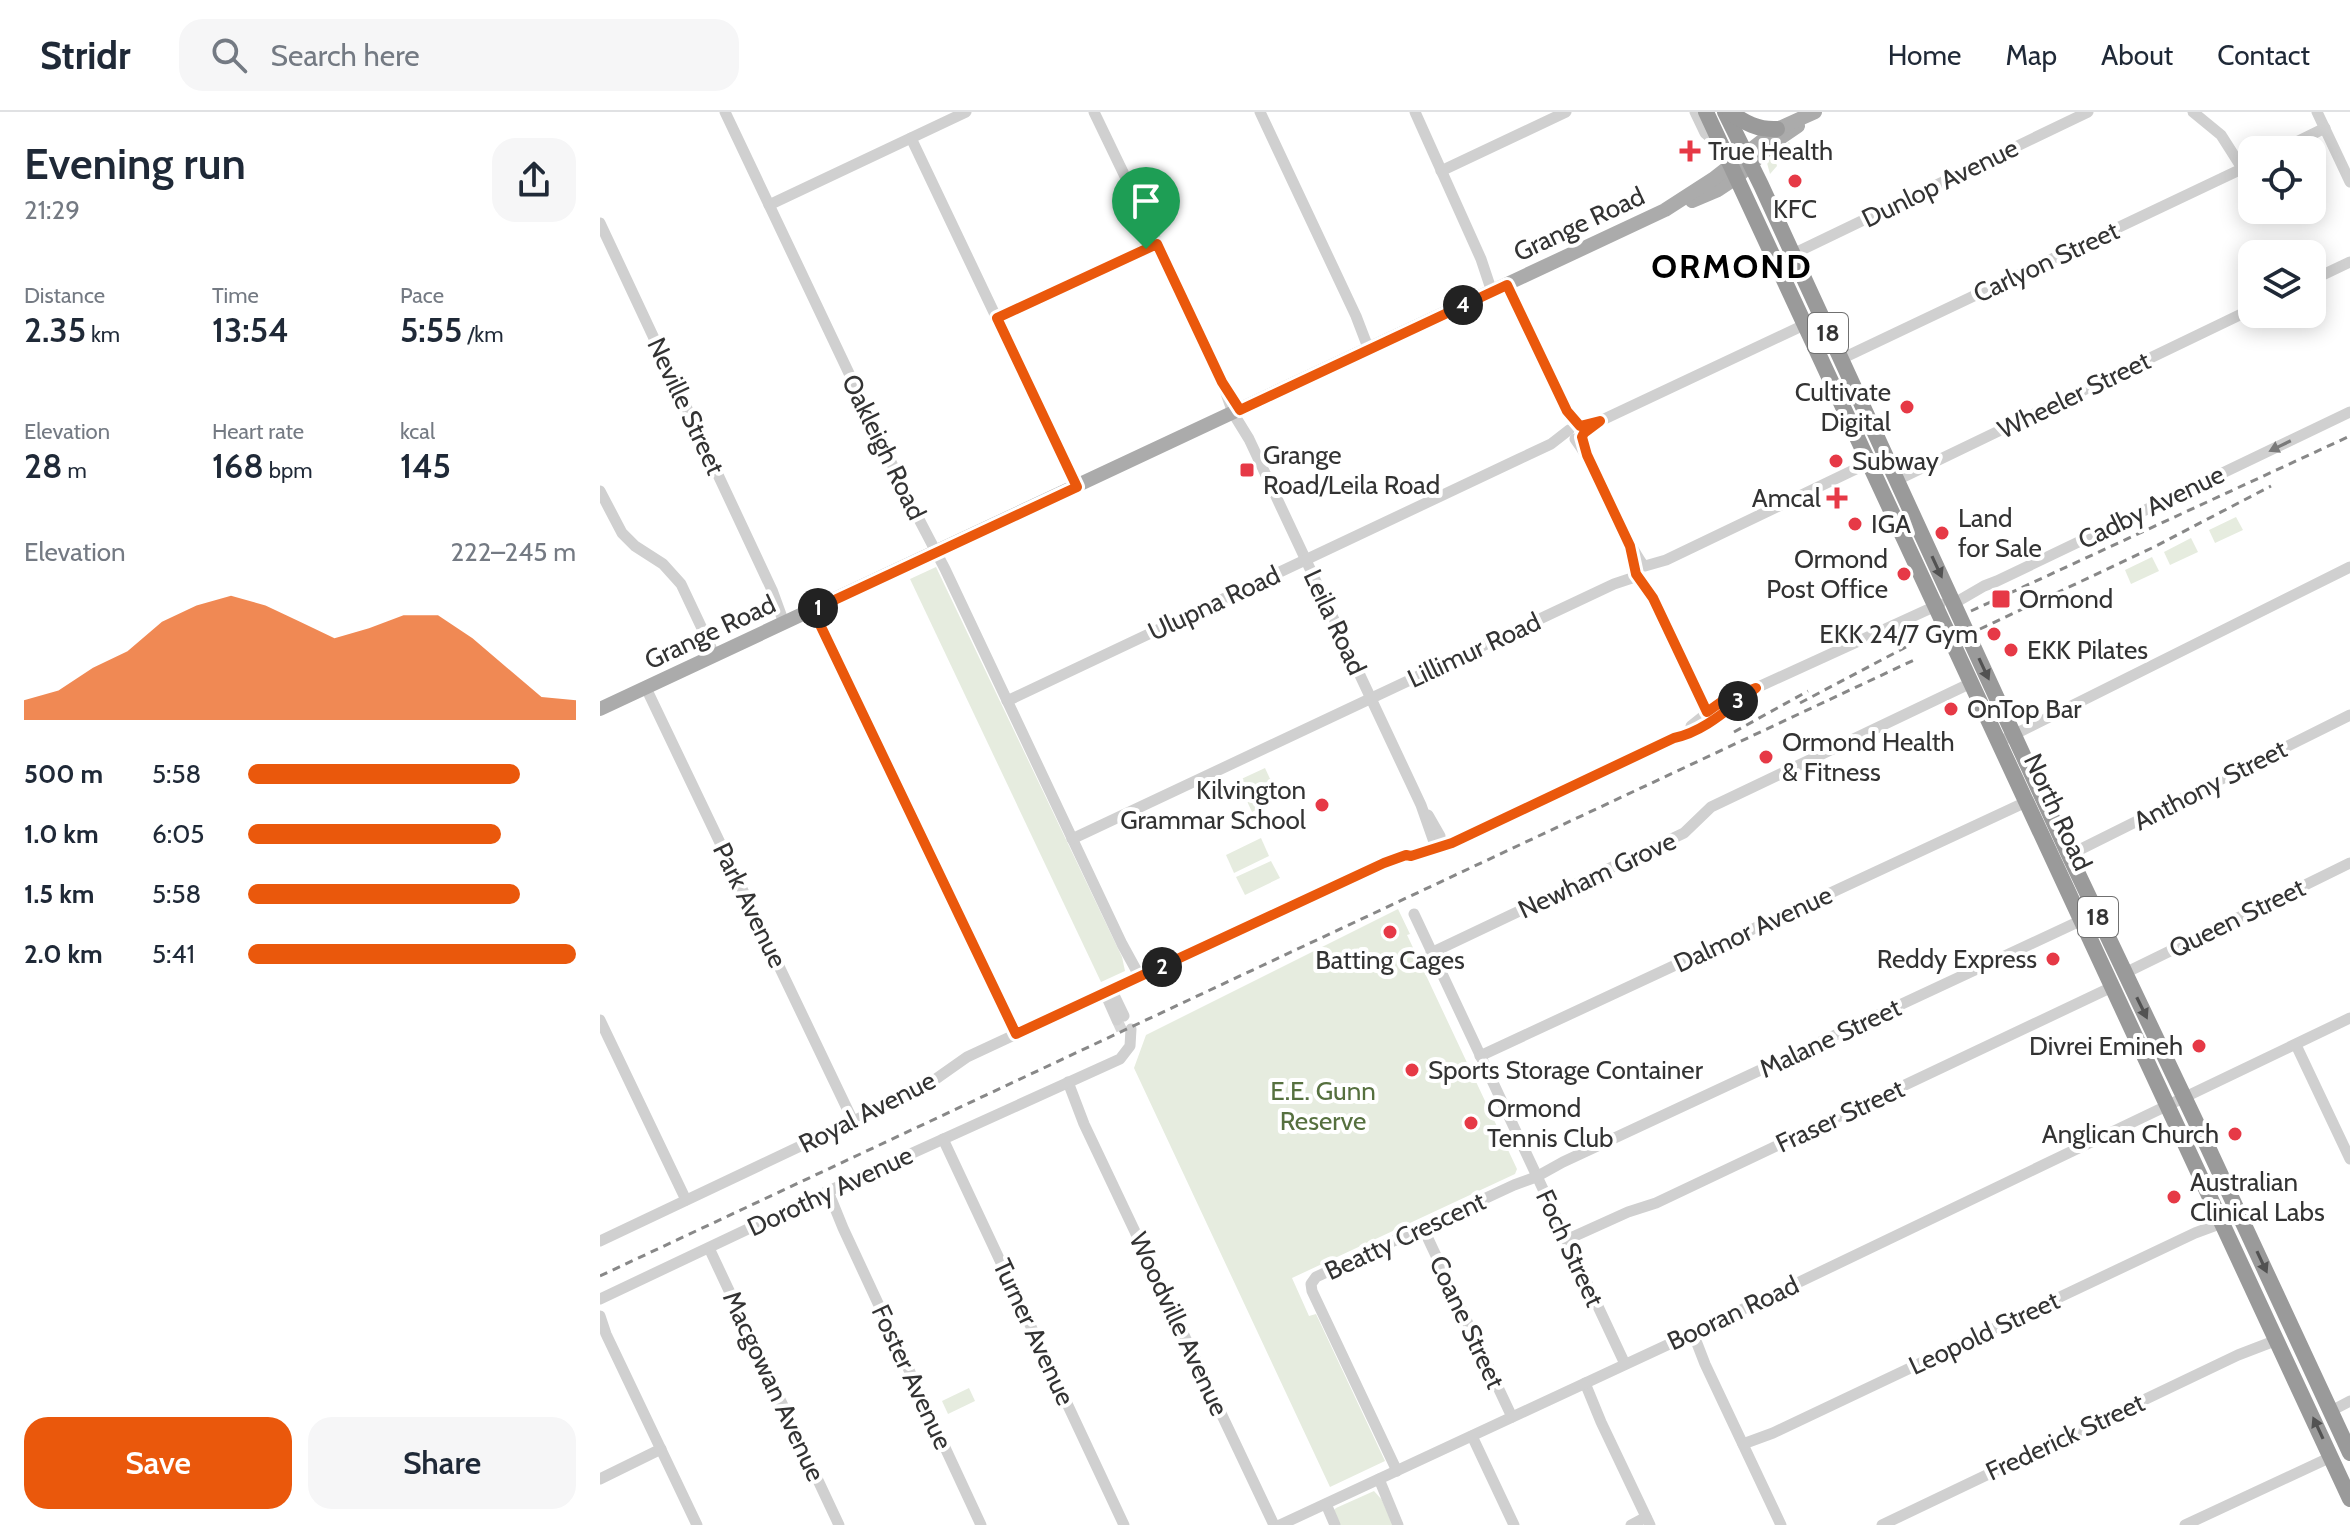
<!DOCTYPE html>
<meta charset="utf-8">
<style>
:root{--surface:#fff;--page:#f6f6f7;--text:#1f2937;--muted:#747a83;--line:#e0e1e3;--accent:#ea580c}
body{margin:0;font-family:Cabin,sans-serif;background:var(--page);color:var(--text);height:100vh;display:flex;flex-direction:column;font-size:30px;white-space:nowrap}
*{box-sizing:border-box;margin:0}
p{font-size:26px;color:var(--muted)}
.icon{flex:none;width:44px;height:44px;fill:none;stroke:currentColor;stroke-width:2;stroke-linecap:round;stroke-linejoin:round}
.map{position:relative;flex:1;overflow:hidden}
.side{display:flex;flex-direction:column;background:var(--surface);width:600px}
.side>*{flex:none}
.buttons{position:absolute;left:1638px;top:24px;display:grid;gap:16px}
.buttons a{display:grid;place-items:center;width:88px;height:88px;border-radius:16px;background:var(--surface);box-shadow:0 4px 20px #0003;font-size:40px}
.pin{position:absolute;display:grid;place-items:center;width:68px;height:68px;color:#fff;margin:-82px -34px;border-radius:50% 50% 50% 0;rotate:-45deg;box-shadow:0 0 8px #0007}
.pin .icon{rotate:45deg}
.km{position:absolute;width:40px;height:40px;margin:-20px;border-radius:50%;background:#222;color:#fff;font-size:22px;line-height:40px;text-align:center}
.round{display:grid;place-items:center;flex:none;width:84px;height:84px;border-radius:24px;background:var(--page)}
.headline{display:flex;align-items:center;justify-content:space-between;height:136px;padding:0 24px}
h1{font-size:44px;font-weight:600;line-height:60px}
.stats{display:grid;grid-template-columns:repeat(3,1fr);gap:12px;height:136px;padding:8px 24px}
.stats div{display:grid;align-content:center}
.stats b{font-size:34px;font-weight:600}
.stats small{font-size:22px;font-weight:400}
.stats p{font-size:22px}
.chart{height:224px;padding:16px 24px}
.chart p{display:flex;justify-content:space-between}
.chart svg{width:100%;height:144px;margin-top:8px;fill:var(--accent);opacity:.7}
.primary-button{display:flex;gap:16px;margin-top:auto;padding:16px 24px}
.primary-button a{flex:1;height:92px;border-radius:24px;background:var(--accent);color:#fff;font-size:32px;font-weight:600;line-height:92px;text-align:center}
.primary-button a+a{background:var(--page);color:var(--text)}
ul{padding:0 24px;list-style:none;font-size:26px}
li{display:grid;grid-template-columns:128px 96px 1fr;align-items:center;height:60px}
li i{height:20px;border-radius:10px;background:var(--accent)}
header{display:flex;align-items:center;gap:48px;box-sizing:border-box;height:112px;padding:0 40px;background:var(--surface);border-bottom:2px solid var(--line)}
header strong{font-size:38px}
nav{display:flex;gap:44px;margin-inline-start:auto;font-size:28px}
.search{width:560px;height:72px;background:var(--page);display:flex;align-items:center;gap:20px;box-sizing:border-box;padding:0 28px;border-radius:24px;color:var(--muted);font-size:30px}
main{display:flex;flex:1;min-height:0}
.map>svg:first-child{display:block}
.green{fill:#e6ecdf}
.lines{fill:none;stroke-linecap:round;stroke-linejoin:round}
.minor-tunnel{stroke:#d6d6d6;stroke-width:11;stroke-dasharray:11 5.5;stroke-linecap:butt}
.minor{stroke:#d0d0d0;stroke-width:11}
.major{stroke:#ababab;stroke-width:14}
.highway{stroke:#9a9a9a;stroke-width:16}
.rail{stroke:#888;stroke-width:3;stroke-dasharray:8 6;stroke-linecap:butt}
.oneway{fill:#7a7a7a}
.oneway2{fill:#525252}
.route-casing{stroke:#fff;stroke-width:16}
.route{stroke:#ea580c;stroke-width:10}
.poi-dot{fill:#e63946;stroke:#fff;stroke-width:3}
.labels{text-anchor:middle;stroke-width:8;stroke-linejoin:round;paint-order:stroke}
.shield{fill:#fff;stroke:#707070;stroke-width:2}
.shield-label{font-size:24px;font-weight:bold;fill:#333}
.poi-label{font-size:26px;fill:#333;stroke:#fff;text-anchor:start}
.street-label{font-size:26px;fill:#333;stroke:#fff}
.park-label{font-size:26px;fill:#56703f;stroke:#fff}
.district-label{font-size:34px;font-weight:bold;letter-spacing:2px;fill:#000;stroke:#fff}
</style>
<header>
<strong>Stridr</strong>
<div class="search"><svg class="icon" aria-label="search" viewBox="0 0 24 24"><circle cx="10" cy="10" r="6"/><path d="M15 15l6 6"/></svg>Search here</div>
<nav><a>Home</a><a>Map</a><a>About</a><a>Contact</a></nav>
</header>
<main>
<section class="side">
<div class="headline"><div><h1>Evening run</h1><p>21:29</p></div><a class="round"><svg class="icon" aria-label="share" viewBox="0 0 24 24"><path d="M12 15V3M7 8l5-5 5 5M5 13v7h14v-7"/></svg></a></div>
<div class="stats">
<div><p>Distance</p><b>2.35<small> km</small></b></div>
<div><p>Time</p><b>13:54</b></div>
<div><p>Pace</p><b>5:55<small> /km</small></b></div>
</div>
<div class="stats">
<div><p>Elevation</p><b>28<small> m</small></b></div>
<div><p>Heart rate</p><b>168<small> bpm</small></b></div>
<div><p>kcal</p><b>145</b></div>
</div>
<div class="chart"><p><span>Elevation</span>222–245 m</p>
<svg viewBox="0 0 160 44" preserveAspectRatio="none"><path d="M0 44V38L10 35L20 28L30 23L40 14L50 9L60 6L70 9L80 14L90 19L100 16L110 12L120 12L130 19L140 28L150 37L160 38V44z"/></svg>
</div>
<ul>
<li><b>500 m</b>5:58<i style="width:83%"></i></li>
<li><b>1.0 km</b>6:05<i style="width:77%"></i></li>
<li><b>1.5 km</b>5:58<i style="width:83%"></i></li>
<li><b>2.0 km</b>5:41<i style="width:100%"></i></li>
</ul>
<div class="primary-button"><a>Save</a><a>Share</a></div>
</section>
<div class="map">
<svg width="1750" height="1413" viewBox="0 0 1750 1413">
<rect width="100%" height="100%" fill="#fff"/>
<g class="green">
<path d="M1189,30L1194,38L1175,47L1177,54L1170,62L1167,51L1173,43Z"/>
<path d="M1636,405L1643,418L1615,431L1609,418Z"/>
<path d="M1591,426L1598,440L1570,453L1564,440Z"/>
<path d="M1552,445L1559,459L1531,472L1525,458Z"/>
<path d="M336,455L522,845L525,859L501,870L310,467Z"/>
<path d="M665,656L671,669L643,682L637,669Z"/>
<path d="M673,674L679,687L652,700L646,687Z"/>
<path d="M661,726L669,744L634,761L626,743Z"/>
<path d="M671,749L680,766L645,783L636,765Z"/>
<path d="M798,797L810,822L807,823L808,825L917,1057L915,1062L692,1166L709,1204L716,1202L785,1349L730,1375L534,956L546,923Z"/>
<path d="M369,1276L375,1289L348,1302L342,1289Z"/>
<path d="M774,1379L782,1388L793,1413H738L733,1399L736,1396Z"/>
</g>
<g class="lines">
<path class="minor-tunnel" d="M517,908L523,921"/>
<g class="minor">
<path d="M125,0L311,392L345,457L522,832L540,865"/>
<path d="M494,0L627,276"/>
<path d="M660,0L756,204L769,238"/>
<path d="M815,0L881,147L892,180"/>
<path d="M1095,0L1105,21L1118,32"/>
<path d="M1593,0L1621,23L1642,56"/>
<path d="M1717,0L1750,70"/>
<path d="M311,26L477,375"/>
<path d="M1680,38L1725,16"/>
<path d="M841,59L966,0"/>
<path d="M169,93L366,0"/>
<path d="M0,111L172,478L184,511"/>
<path d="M1193,142L1488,0"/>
<path d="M1712,168L1750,150"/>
<path d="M907,173L967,299L977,313"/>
<path d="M397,206L557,132"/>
<path d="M1241,247L1652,52"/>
<path d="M622,270L633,301L649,327L821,693L834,730L841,735"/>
<path d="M980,314L1000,309L1221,205"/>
<path d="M975,327C1004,366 1016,414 1043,453"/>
<path d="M1297,368L1652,197"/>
<path d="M0,379L22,421L35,434L63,452L81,472L115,544"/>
<path d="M1045,454L1066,448L1285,343"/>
<path d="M1040,465L1053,486L1110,604"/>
<path d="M1353,492L1384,474L1397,469L1750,300"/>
<path d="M213,498L416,922"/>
<path d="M46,576L253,1009"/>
<path d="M407,589L919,347L951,332L969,318"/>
<path d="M1091,614L1121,590L1156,576L1340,492"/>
<path d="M1399,630L1750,455"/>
<path d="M828,703L840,724L841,735"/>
<path d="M472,727L1014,472L1038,464"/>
<path d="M1469,743L1750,603"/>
<path d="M814,802L1025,1252"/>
<path d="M831,841L1084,721L1111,695L1371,571"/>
<path d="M1525,861L1750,751"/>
<path d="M512,879L524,904"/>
<path d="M505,881L517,908"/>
<path d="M0,908L86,1088"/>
<path d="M1696,933L1750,1047"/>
<path d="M880,944L1426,690"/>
<path d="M468,970L484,1012L674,1413"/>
<path d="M343,1027L524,1413"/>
<path d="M228,1079L243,1116L381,1413"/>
<path d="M823,1116L912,1305"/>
<path d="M966,1128L1028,1100L1056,1091L1512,875"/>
<path d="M0,1129L323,976L367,945L784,751L806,743L811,744L852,731L1074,626C1105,619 1131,594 1156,576"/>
<path d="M109,1136L239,1413"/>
<path d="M0,1187L222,1082L520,947L530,934L531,917"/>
<path d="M0,1204L6,1222L97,1413"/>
<path d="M1093,1221L1105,1252L1181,1413"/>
<path d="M985,1271L1001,1310L1050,1413"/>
<path d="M1731,1299L1750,1289"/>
<path d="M872,1324L914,1413"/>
<path d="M1143,1332L1173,1321L1595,1121L1622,1111L1639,1100"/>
<path d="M797,1359L712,1179L711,1172L716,1165L914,1073L936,1065L963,1050L1497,801"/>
<path d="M0,1367L61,1337"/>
<path d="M779,1367L798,1413"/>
<path d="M726,1392L735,1413"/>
<path d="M680,1413L1093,1221L1750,906"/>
<path d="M1031,1413L1046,1405"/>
<path d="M1282,1413L1638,1243L1677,1228"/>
<path d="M1585,1413L1731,1345"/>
</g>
<g class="major">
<path d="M1092,89L1118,78L1136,66L1176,29L1198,14"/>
<path d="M0,597L1065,98L1113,67L1177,17L1215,0"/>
</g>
<g class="highway">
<path d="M1106,0L1750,1387"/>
<path d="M1125,0L1161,73L1469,743L1605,1029L1750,1341"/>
<path d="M1130,0C1145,11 1158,18 1177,17"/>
</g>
<g class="rail">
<path d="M1371,499L1750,324"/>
<path d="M1380,517L1554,435L1671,374"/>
<path d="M1200,591L1306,535"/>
<path d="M1134,620L1208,579"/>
<path d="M0,1164L1314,548"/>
</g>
</g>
<defs><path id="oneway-solid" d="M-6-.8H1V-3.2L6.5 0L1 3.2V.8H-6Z" transform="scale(2)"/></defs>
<use class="oneway" href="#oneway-solid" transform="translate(1680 334) rotate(154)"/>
<g class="oneway2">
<use href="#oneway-solid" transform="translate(1337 455) rotate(65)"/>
<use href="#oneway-solid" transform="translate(1384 557) rotate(65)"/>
<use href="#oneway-solid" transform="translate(1542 896) rotate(64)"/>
<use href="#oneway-solid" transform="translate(1662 1150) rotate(65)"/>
<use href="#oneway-solid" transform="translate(1718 1316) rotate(-115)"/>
</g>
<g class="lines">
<g class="route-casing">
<path id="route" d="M557,132L622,270L640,298L907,173L967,299L980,314L1000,309L984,321L982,325L987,343L1030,434L1036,462L1053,486L1107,600L1121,590L1156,576C1131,594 1105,620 1074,626L852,731L811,744L806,743L784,751L416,922L213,498L477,375L397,206Z"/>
</g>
<use href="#route" class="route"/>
</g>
<g class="poi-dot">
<path d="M1086 27h8v8h8v8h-8v8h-8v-8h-8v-8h8z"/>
<circle cx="1195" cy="69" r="8"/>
<circle cx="1307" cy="295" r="8"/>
<circle cx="1236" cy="349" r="8"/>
<rect x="639" y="350" width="16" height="16" rx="4"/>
<path d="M1233 374h8v8h8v8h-8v8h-8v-8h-8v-8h8z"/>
<circle cx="1255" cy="412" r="8"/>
<circle cx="1342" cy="421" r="8"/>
<circle cx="1304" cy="462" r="8"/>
<rect x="1391" y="477" width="20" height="20" rx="4"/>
<circle cx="1394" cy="522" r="8"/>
<circle cx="1411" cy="538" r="8"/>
<circle cx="1351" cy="597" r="8"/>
<circle cx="1166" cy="645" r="8"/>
<circle cx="722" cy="693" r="8"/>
<circle cx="790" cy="820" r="8"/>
<circle cx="1453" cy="847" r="8"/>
<circle cx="1599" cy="934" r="8"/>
<circle cx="812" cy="958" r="8"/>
<circle cx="871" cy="1011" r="8"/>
<circle cx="1635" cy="1022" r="8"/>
<circle cx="1574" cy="1085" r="8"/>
</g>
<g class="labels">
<g class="shield">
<rect x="1208" y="201" width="40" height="40" rx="6"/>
<rect x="1478" y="785" width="40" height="40" rx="6"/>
</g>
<g class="shield-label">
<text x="1228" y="229">18</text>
<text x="1498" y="813">18</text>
</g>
<g class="poi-label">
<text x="1108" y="48">True Health</text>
<text x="1195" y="106" text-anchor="middle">KFC</text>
<text x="1291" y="289" text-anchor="end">Cultivate<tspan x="1291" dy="30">Digital</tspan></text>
<text x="663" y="352">Grange<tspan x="663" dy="30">Road/Leila Road</tspan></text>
<text x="1252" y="358">Subway</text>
<text x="1221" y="395" text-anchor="end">Amcal</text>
<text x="1358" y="415">Land<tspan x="1358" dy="30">for Sale</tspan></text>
<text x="1271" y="421">IGA</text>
<text x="1288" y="456" text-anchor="end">Ormond<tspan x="1288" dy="30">Post Office</tspan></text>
<text x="1419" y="496">Ormond</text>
<text x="1378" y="531" text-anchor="end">EKK 24/7 Gym</text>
<text x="1427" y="547">EKK Pilates</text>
<text x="1367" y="606">OnTop Bar</text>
<text x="1182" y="639">Ormond Health<tspan x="1182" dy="30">&amp; Fitness</tspan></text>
<text x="706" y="687" text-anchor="end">Kilvington<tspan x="706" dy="30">Grammar School</tspan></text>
<text x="1437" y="856" text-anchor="end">Reddy Express</text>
<text x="790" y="857" text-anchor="middle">Batting Cages</text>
<text x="1583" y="943" text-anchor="end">Divrei Emineh</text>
<text x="828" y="967">Sports Storage Container</text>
<text x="887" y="1005">Ormond<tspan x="887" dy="30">Tennis Club</tspan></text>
<text x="1619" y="1031" text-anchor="end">Anglican Church</text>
<text x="1590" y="1079">Australian<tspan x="1590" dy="30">Clinical Labs</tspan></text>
</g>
<g class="street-label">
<text transform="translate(1340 71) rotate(-26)" y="9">Dunlop Avenue</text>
<text transform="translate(979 112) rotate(-25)" y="9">Grange Road</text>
<text transform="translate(1446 150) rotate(-25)" y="9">Carlyon Street</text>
<text transform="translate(1474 283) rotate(-26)" y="9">Wheeler Street</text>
<text transform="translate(86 294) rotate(65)" y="9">Neville Street</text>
<text transform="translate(284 335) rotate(64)" y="9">Oakleigh Road</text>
<text transform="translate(1551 395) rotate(-26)" y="9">Cadby Avenue</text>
<text transform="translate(614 491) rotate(-25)" y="9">Ulupna Road</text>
<text transform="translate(735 510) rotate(65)" y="9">Leila Road</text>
<text transform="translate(110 520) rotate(-25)" y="9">Grange Road</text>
<text transform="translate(874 538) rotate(-25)" y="9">Lillimur Road</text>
<text transform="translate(1610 673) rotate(-27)" y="9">Anthony Street</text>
<text transform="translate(1458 700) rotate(65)" y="9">North Road</text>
<text transform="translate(997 763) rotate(-25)" y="9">Newham Grove</text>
<text transform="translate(150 793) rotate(64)" y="9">Park Avenue</text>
<text transform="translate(1637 806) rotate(-26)" y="9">Queen Street</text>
<text transform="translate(1153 817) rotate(-25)" y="9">Dalmor Avenue</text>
<text transform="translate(1230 926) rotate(-25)" y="9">Malane Street</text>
<text transform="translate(267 1000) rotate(-27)" y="9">Royal Avenue</text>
<text transform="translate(1240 1004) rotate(-25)" y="9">Fraser Street</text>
<text transform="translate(230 1079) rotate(-25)" y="9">Dorothy Avenue</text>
<text transform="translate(805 1124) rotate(-25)" y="9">Beatty Crescent</text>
<text transform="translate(970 1136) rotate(65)" y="9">Foch Street</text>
<text transform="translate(1133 1201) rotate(-25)" y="9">Booran Road</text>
<text transform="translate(867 1210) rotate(65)" y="9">Coane Street</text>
<text transform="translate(579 1212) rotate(65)" y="9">Woodville Avenue</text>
<text transform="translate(434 1220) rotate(65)" y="9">Turner Avenue</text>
<text transform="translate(1384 1221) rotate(-25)" y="9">Leopold Street</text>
<text transform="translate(312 1265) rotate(65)" y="9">Foster Avenue</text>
<text transform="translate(174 1274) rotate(65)" y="9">Macgowan Avenue</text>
<text transform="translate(1465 1325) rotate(-25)" y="9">Frederick Street</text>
</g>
<g class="park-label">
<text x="723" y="988">E.E. Gunn<tspan x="723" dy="30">Reserve</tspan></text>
</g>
<g class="district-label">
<text x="1132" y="166">ORMOND</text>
</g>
</g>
</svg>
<div class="buttons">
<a><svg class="icon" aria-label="locate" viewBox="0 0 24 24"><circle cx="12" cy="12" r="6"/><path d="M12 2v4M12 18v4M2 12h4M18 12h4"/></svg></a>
<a><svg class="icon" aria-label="layers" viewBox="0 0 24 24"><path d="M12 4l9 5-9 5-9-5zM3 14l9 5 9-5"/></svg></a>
</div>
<div class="pin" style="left:546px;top:137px;background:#1e9e55"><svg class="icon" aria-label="arrive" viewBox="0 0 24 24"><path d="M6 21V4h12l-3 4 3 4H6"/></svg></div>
<b class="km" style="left:218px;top:496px">1</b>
<b class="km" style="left:562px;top:855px">2</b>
<b class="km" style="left:1138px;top:589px">3</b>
<b class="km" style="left:863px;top:193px">4</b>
</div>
</main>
